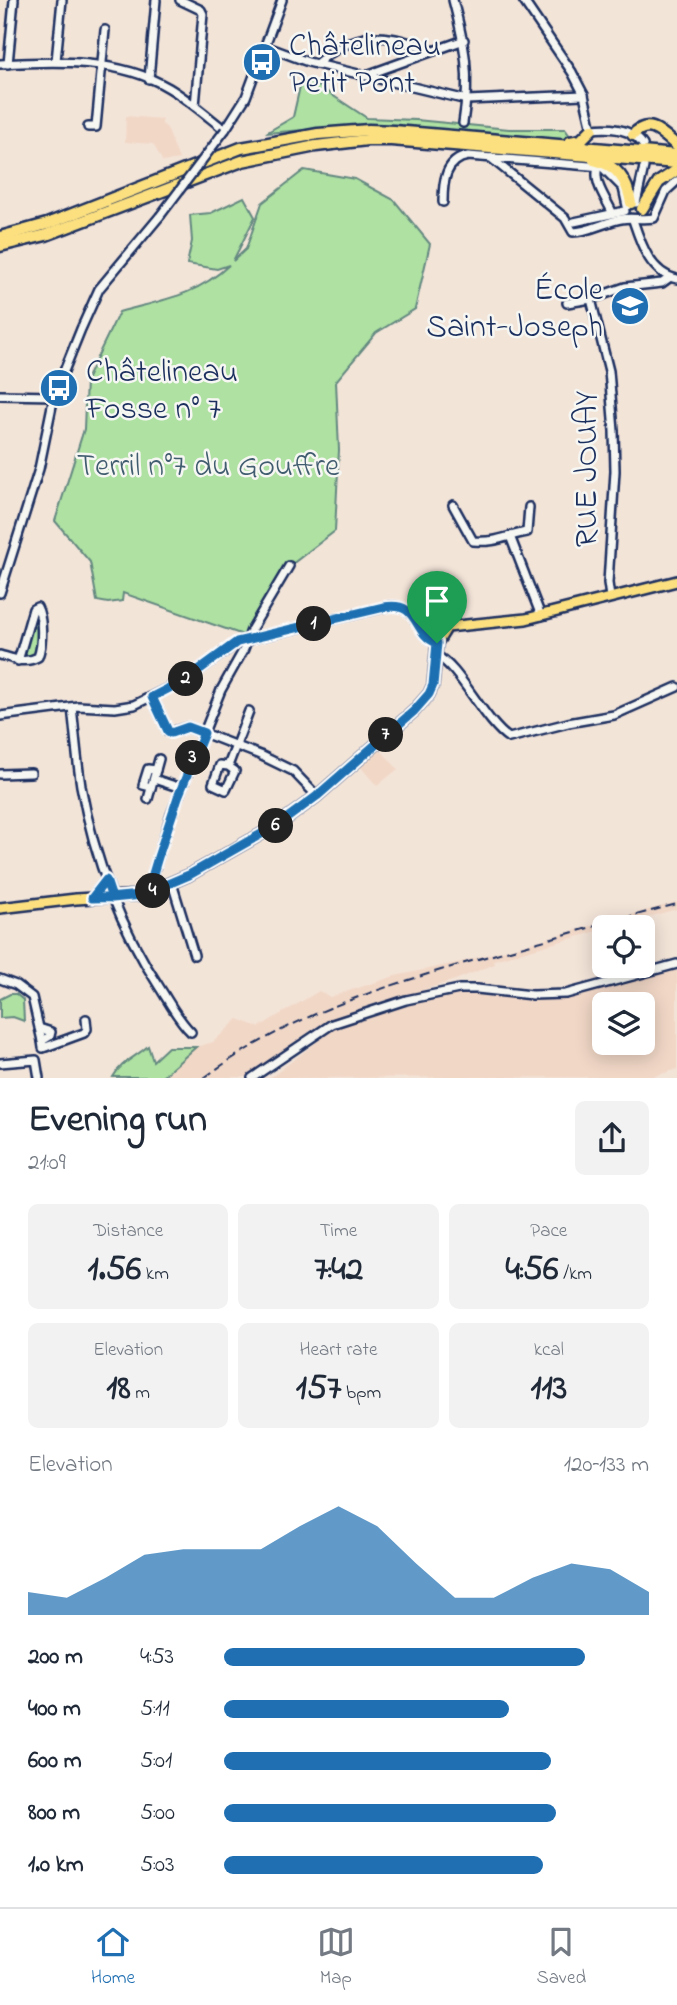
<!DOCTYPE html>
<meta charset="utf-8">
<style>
:root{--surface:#fff;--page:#f2f2f3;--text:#1f2937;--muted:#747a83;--line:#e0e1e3;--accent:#1f6fb2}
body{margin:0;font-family:"Indie Flower",sans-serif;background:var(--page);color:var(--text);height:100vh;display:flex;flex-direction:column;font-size:26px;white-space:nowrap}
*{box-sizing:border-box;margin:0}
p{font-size:23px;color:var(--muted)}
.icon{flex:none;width:38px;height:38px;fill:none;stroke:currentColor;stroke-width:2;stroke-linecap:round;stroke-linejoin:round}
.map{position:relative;height:1078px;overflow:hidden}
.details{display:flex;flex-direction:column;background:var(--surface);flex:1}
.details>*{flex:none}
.fabs{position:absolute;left:592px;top:915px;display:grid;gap:14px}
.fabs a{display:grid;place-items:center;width:63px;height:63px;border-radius:10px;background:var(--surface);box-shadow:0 4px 18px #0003;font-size:35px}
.pin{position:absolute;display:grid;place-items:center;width:60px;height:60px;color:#fff;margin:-72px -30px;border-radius:50% 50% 50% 0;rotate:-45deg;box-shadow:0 0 7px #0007}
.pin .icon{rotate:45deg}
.km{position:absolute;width:35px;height:35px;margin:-18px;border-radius:50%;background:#222;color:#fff;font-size:19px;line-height:35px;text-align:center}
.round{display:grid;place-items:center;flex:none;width:74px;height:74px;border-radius:10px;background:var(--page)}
.headline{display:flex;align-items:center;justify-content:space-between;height:119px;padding:0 28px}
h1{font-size:38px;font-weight:800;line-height:52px}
.figures{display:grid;grid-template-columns:repeat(3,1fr);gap:10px;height:119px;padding:7px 28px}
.figures div{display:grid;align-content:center;border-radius:10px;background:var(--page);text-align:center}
.figures b{font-size:35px;font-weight:800}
.figures small{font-size:19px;font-weight:400}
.figures p{font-size:19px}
.chart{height:196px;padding:14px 28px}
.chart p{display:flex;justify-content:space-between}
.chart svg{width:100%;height:126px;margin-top:7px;fill:var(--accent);opacity:.7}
ul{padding:0 28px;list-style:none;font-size:23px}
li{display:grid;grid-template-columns:112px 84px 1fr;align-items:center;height:52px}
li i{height:18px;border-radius:9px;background:var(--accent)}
.menu{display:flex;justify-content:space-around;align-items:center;height:98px;border-top:2px solid var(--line);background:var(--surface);font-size:19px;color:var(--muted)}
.menu a{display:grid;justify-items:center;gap:4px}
.menu .on{color:var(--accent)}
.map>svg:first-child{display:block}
.built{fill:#f1d7c6;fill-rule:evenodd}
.green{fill:#aee1a2;stroke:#648880;stroke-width:2}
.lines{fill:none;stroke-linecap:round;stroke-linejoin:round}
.minor-casing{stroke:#1b2f5e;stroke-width:12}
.major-casing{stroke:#1b2f5e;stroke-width:14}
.highway-casing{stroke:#1b2f5e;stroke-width:15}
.minor{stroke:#f6f6f2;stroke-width:7}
.major{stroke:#fce080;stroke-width:9}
.highway{stroke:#fce080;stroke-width:10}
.rail{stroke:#1b2f5e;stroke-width:2;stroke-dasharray:10 5;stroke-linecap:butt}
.minor-bridge-casing{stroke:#1b2f5e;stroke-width:12;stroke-linecap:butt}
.minor-bridge{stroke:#f6f6f2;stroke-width:7}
.route-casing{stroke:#fff;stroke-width:14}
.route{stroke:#1f6fb2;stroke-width:9}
.labels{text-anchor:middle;stroke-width:5;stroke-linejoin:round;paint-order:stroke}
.poi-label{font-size:32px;fill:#1b2f5e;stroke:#f6f6f2;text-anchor:start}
.park-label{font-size:32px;fill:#405c6f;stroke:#f6f6f2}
.street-label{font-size:32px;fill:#1b2f5e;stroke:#f6f6f2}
</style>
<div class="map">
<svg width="677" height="1078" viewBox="0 0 677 1078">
<rect width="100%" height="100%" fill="#f3e4d8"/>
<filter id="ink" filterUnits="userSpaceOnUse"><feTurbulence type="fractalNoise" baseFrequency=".0143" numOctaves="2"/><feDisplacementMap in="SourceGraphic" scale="14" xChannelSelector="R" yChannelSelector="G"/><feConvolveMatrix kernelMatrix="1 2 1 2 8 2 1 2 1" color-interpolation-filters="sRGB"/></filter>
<g filter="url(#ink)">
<g class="built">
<path d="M126,116L162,119V124L167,128L179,159L163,162L153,144L125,142Z"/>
<path d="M378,747L398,769L377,786L358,764Z"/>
<path d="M677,902V909L494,960L495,964L455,980L352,1012L313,1029L245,1077L162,1078L196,1047L213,1042L238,1019L259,1027L319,991L330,997L395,976L461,962Z"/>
<path d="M677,968V1069L652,1077L270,1078L339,1025L359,1017L453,994L476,992L563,1000ZM604,1004H642V1043H604Z"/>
</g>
<g class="green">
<path d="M301,82H312L367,118L416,120L509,129H565L570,136L565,140L367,125L266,133L293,117Z"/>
<path d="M304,170L355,179L394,200L430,244L415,309L376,333L336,381L339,450L335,531L291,565L246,636L123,593L122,601L108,603L97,601L90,562L55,521L84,429L86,380L119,312C162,300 196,296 229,265L217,269L187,264L192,241L190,215L211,213L244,197L255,217L233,261L246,249L262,203Z"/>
<path d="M36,614L38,655L27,658L23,652L34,615Z"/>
<path d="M10,994H16L23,1000L24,1021L13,1017L0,1018V999Z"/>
<path d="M148,1046L153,1061L168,1047H196L162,1077H113C121,1062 136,1057 148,1046Z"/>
</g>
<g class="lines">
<g class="minor-casing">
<g id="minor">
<path d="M180,0L201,10L203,14L195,106"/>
<path d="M453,0C465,46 471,75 463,123"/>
<path d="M523,0L572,72L584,95L592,129C610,127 632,128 643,145"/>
<path d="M265,46L308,62L467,100L584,95"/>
<path d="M56,61L62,0"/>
<path d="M0,64C55,61 119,58 169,88C189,100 207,116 225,130L246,97L282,0"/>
<path d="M8,64L14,0"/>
<path d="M316,64C355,31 385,30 431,51"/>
<path d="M364,76L464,40"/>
<path d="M149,79L156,0"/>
<path d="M88,127H96L105,30"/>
<path d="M491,158L565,218L573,232C589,232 605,222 621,219C632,217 642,220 654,218L666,191L677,181"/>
<path d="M598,167C593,183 606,198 612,212"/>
<path d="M443,202C443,182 445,160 468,156L602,167L623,188L627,206"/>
<path d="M636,203L644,167"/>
<path d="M633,220C641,244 650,273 677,279"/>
<path d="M574,222L625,211"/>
<path d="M591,299L609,371L614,431L615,471L608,583L610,597"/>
<path d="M567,303L591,299L625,287L662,283L669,278"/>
<path d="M0,395L54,396"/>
<path d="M453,505L473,541C497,543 505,536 527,532L529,507"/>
<path d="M510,536L541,616"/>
<path d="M0,593L39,469L54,396L81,329L99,289L160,216"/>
<path d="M0,655C14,659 25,664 38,657C43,644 43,618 37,607L33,609L18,661"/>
<path d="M436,656C458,664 485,723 509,738L568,723L614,715L677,687"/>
<path d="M152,697L168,731L171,732L188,727L260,755L293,771L317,796"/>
<path d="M72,707C75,733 77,760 81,786C94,858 120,927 160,988C169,1002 179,1021 191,1032"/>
<path d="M0,716L78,706L115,708L134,705L185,680L238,642L390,606C420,605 413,634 437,643"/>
<path d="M228,766L220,765L213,784L226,790L235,771L228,766L249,711"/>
<path d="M0,774L31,773"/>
<path d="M154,779L181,788"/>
<path d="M151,787L143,785L148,769L156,770"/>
<path d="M148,799L159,759"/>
<path d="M172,883L194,955"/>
<path d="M155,891L152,877L171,815L221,690L244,649L251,630L289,566"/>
<path d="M92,898L106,880"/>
<path d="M0,979L16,985L32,997L42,1041L50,1036L51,1032L39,1028"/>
<path d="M42,1041L43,1048L84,1033L87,1029L86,1019"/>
<path d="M0,1063L36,1060L39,1078"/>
<path d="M252,1078L332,1024L406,1000L459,989H477L532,995L566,994L677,964"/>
</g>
</g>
<g class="major-casing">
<path id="major" d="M0,908L76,899L142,895L189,875L279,824L317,796L414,711L429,694L433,685L437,643L447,627L526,619L677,581"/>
</g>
<g class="highway-casing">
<g id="highway">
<path d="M633,135C649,117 663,134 677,146"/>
<path d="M570,142L581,140L592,129"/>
<path d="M594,160C617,165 627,180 631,203"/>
<path d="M642,209L659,182L677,170"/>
<path d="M0,237L47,224L241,148L318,134L369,130L394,131L677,155"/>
<path d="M0,246L46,235L242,161L316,146L367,140H391L677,163"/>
</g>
</g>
<use href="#minor" class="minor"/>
<use href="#major" class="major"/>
<use href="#highway" class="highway"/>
<path class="rail" d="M204,1078C280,1022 352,997 441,970C519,947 598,925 677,904"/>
<g class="minor-bridge-casing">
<path id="minor-bridge" d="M160,216L225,130"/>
</g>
<use href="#minor-bridge" class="minor-bridge"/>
</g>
</g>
<g class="lines" filter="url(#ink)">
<g class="route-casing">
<path id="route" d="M437,643C411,633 421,601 384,607L237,642L185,680L152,697L168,731L171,733L188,727L204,733L178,797L158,857L152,877L155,891C134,897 113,898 92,898L106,880L112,898L142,895L189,875L279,824L317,796L414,711L429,694L433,685L437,643"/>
</g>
<use href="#route" class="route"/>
</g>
<defs>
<g id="bus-disc" transform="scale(2.0125)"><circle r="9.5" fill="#1f6fb2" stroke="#f6f6f2"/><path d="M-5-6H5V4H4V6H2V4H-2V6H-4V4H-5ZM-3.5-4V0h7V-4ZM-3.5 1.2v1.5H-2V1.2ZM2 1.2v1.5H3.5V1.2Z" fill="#fff"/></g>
<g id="school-disc" transform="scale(2.0125)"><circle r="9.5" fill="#1f6fb2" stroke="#f6f6f2"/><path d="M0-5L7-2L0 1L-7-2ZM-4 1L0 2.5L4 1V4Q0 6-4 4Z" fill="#fff"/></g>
</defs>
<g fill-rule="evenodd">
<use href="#bus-disc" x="262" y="62"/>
<use href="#school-disc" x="630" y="306"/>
<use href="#bus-disc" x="59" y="388"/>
</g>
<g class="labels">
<g class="poi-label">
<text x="289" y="55">Châtelineau<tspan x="289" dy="37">Petit Pont</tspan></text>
<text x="603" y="299" text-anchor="end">École<tspan x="603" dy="37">Saint-Joseph</tspan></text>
<text x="86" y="381">Châtelineau<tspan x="86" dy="37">Fosse n° 7</tspan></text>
</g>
<g class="park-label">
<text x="208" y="475">Terril n°7 du Gouffre</text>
</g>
<g class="street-label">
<text transform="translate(585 469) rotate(-90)" y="11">RUE JOUAY</text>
</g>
</g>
</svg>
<div class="fabs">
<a><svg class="icon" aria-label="locate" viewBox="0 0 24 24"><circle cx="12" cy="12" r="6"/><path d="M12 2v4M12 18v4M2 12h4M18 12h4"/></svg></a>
<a><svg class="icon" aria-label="layers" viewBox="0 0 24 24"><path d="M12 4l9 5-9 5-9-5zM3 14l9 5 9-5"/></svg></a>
</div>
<div class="pin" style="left:437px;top:643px;background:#1e9e55"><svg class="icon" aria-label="arrive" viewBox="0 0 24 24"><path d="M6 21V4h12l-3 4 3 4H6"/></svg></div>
<b class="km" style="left:314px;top:624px">1</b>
<b class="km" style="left:186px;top:679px">2</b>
<b class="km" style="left:193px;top:758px">3</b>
<b class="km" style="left:153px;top:891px">4</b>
<b class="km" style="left:276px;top:826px">6</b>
<b class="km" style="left:386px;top:735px">7</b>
</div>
<section class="details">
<div class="headline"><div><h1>Evening run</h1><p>21:09</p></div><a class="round"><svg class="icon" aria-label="share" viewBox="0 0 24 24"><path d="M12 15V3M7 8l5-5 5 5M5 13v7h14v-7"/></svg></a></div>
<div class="figures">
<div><p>Distance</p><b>1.56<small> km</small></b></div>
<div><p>Time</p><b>7:42</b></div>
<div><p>Pace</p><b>4:56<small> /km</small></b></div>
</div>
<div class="figures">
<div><p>Elevation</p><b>18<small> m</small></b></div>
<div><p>Heart rate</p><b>157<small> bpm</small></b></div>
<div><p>kcal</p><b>113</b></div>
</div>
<div class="chart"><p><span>Elevation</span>120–133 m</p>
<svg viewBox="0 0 160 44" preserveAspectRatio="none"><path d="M0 44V36L10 38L20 31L30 23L40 21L50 21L60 21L70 13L80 6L90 13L100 26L110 38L120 38L130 31L140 26L150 28L160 36V44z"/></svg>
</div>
<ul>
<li><b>200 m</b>4:53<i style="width:85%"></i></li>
<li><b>400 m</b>5:11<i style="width:67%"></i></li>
<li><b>600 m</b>5:01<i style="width:77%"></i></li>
<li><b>800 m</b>5:00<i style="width:78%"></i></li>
<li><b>1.0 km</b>5:03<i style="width:75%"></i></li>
</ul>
</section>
<nav class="menu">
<a class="on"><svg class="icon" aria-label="home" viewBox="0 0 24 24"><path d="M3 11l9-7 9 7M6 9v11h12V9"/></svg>Home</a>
<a><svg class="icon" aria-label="map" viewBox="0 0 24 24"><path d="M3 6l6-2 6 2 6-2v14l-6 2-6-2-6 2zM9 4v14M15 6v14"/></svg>Map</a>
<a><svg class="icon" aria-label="saved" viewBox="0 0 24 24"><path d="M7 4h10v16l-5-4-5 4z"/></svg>Saved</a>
</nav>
